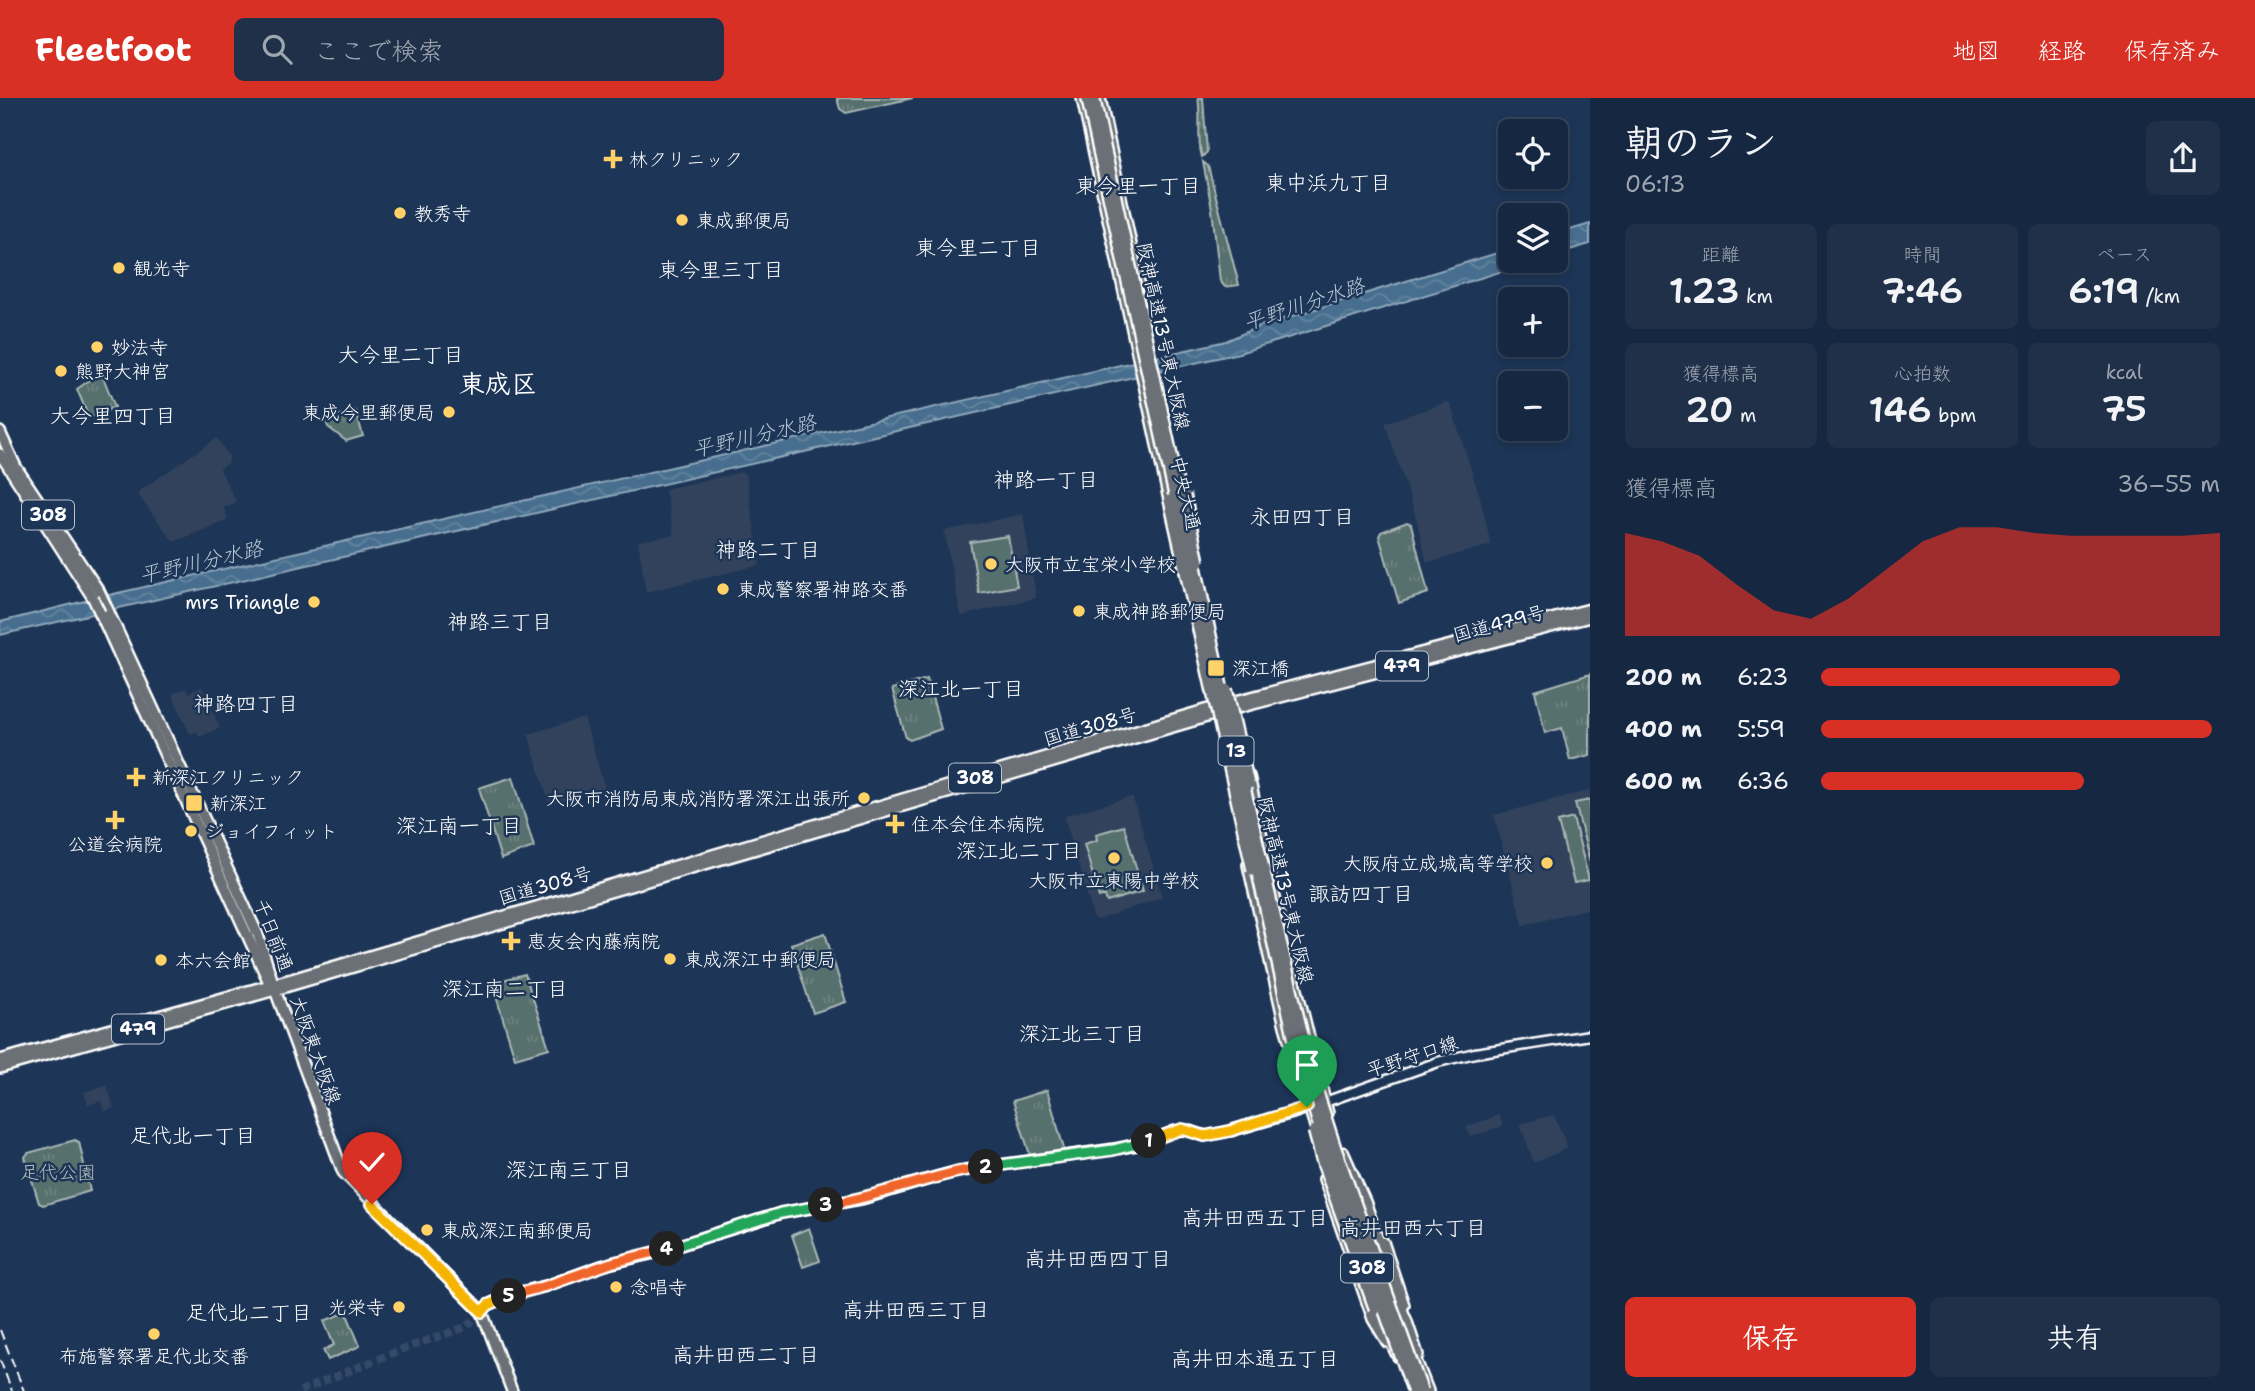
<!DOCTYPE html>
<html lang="ja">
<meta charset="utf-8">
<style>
:root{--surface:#162841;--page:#1f3048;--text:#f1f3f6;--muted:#9ea6b1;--line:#35445a;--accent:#d93025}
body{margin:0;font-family:"Shantell Sans","Klee One",sans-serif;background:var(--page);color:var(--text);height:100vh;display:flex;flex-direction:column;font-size:26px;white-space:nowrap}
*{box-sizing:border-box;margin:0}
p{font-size:23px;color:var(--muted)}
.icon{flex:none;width:38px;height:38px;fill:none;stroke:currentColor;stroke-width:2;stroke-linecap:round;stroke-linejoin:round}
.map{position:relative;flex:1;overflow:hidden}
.details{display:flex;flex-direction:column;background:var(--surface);width:665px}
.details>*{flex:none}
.buttons{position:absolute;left:1498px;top:21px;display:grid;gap:14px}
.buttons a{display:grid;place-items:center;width:70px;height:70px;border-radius:10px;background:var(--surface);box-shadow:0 4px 10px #0003,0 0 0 2px var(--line);font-size:35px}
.pin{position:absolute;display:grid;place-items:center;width:60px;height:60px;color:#fff;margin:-72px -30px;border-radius:50% 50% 50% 0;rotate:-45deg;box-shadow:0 0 7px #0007}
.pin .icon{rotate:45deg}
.km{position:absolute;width:35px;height:35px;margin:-18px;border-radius:50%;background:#222;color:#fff;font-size:19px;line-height:35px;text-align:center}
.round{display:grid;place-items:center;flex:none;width:74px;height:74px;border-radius:10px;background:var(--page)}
.head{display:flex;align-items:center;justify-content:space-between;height:119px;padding:0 35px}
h1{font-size:38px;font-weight:600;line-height:52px}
.stats{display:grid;grid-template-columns:repeat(3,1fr);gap:10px;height:119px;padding:7px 35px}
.stats div{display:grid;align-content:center;border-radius:10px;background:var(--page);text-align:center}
.stats b{font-size:35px;font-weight:600}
.stats small{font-size:19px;font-weight:400}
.stats p{font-size:19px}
.chart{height:196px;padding:14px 35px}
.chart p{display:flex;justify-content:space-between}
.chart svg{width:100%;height:126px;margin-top:7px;fill:var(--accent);opacity:.7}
.button{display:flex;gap:14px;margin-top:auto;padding:14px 35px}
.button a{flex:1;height:80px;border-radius:10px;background:var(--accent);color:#fff;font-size:28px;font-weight:600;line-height:80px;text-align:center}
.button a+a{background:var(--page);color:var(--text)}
ul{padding:0 35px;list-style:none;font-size:23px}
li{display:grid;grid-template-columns:112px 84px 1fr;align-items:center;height:52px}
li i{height:18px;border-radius:9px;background:var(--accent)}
header{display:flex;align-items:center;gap:42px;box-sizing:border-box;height:98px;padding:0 35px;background:var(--accent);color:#fff}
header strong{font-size:33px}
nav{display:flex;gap:38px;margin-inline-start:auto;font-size:24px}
.search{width:490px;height:63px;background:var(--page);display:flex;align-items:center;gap:18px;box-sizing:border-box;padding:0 24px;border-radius:10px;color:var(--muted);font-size:26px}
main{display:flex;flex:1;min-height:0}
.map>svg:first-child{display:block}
.built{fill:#30435c}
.park{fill:url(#park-tufts);stroke:#abb8b6;stroke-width:2}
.garden{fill:#57706d;stroke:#abb8b6;stroke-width:2}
.water{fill:url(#water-waves);stroke:#90a8bb;stroke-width:2}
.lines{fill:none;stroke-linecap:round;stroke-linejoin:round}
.secondary-tunnel{stroke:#344968;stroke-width:8;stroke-dasharray:8 4;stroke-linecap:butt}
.secondary-casing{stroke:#fff;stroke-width:13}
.primary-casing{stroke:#fff;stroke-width:14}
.trunk-casing{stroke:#fff;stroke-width:14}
.motorway-casing{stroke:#fff;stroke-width:15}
.secondary{stroke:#1d3557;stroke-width:8}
.primary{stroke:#6b7074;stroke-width:9}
.trunk{stroke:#6b7074;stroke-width:9}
.motorway{stroke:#6b7074;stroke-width:10}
.rail{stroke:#fff;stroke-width:2;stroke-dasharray:10 5;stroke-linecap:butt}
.primary-bridge-casing{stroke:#fff;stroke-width:14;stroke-linecap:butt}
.trunk-bridge-casing{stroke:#fff;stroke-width:14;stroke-linecap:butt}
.motorway-bridge-casing{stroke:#fff;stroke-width:15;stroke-linecap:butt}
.primary-bridge{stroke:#6b7074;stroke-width:9}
.trunk-bridge{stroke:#6b7074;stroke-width:9}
.motorway-bridge{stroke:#6b7074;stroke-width:10}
.split-1-casing{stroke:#fff;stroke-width:14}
.split-2-casing{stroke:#fff;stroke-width:14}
.split-3-casing{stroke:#fff;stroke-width:14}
.split-4-casing{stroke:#fff;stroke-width:14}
.split-5-casing{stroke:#fff;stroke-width:14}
.split-6-casing{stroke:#fff;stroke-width:14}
.split-1{stroke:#f5b400;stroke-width:9}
.split-2{stroke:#22a559;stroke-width:9}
.split-3{stroke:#f0652b;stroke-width:9}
.split-4{stroke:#22a559;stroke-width:9}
.split-5{stroke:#f0652b;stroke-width:9}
.split-6{stroke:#f5b400;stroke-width:9}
.poi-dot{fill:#ffd166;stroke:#1d3557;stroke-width:2.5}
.labels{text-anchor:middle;stroke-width:5;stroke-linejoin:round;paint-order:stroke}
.shield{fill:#1d3557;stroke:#bbc2cd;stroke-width:2}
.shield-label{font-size:18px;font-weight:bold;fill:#fff}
.poi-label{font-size:19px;fill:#fff;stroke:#1d3557;text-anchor:start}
.street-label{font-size:19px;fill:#fff;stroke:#1d3557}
.park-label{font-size:19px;fill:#b3bfbd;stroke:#1d3557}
.neighbourhood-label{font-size:21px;fill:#fff;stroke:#1d3557}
.water-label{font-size:21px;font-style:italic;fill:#b5c5d2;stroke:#1d3557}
.district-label{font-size:26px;font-weight:bold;fill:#fff;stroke:#1d3557}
</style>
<header>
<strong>Fleetfoot</strong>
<div class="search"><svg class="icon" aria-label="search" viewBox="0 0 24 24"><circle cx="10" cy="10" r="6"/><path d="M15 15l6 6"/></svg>ここで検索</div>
<nav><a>地図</a><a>経路</a><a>保存済み</a></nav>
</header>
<main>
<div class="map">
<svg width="1590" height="1293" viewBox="0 0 1590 1293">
<defs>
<pattern id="park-tufts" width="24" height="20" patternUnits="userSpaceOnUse" patternTransform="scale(1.75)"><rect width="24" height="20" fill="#57706d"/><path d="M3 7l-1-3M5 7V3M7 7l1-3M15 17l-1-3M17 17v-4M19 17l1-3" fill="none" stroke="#708583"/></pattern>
<pattern id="water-waves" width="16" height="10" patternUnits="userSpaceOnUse" patternTransform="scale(1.75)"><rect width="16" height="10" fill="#466e8e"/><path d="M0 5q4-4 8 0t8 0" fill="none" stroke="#62849f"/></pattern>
</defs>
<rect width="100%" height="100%" fill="#1d3557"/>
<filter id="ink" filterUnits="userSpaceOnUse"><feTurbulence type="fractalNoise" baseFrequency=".0143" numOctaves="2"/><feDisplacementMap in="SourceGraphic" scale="14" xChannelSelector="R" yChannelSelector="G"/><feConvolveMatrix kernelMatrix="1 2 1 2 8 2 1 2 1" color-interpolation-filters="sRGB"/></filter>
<g filter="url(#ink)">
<g class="built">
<path d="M1447,304L1450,305L1480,399L1491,447L1427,465L1415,416L1385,325Z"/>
<path d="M217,340L229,359V364L220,371L236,404L224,410L228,422L174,444L138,397L139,393Z"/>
<path d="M742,374L746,377L760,467L646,494L638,443L674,437L665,391Z"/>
<path d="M1023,416L1036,500L961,518L944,433Z"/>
<path d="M202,589L220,630L199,639L197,634L190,636L172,596L186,590L188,595Z"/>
<path d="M584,620L605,690L550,707L528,636Z"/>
<path d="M1590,692V810L1523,827L1494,717Z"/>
<path d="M1130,699L1133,700L1162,799L1098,822L1094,821L1065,720L1066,717Z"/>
<path d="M107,987L114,1010L104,1013L101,1003L88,1007L84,994Z"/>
<path d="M1499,1017L1503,1028L1470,1039L1466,1029Z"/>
<path d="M1554,1017L1568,1050L1534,1065L1520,1026Z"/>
</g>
<g class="park">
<path d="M837,0H913L846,15L840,11Z"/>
<path d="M1198,0H1203L1207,54L1202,59C1196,40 1202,20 1198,0Z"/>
<path d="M1203,64L1208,68L1239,187L1225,189L1220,183L1212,111Z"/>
<path d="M101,274L115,309L89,320L77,291Z"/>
<path d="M356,313L363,338L346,343L328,329L325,321Z"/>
<path d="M1407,424L1411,426L1428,495L1399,505L1379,438L1381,434Z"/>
<path d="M1590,576V657L1570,662L1562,630L1545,635L1535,593Z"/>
<path d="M927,581L941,631L910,642L906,640L892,591Z"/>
<path d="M513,679L534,749L501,761L479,690Z"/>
<path d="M825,835L846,904L813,915L791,846Z"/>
<path d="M525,876L549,950L515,960L492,885Z"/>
<path d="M1047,992L1064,1051L1062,1055L1031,1060L1013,1003Z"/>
<path d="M75,1042L79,1044L90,1093L43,1107L39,1105L25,1059L28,1055Z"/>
<path d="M809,1130L820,1163L803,1169L792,1137Z"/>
<path d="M346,1214L360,1248L328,1262L323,1252L334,1247L324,1223Z"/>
</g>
<g class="garden">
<path d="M1008,438L1017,488L979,495L970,444Z"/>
<path d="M1590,702V764L1575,705Z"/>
<path d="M1573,720L1589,782L1574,785L1558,724Z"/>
<path d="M1124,728L1143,793L1107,804L1105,798L1099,799L1084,746L1097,742L1096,736Z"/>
</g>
<g class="water">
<path d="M1590,126V146L1556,156V136Z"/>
<path d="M1510,151V163H1535L1239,255L0,537V524L109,497L1226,243L1260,228Z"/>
</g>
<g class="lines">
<path class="secondary-tunnel" d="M300,1293L400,1252L466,1229L482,1214"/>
<g class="secondary-casing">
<path id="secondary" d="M482,1214L488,1207L514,1195L546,1188L600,1168L652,1156L781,1115L863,1101L957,1073L1140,1047L1174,1033L1188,1032L1205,1038L1230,1033L1291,1016L1438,964L1475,955L1590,937"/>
</g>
<g class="primary-casing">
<g id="primary">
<path d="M1082,0L1169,402"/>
<path d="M1100,0L1144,208"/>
<path d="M275,892L343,1074L482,1214L512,1293"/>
</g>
</g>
<g class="trunk-casing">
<g id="trunk">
<path d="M0,334L16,369L99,493L258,837L275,891"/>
<path d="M0,356L93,500"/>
<path d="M100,515L271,889"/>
<path d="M1249,678L1281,828"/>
<path d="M1248,767L1285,928L1317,1035"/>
<path d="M1288,855L1328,1015"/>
<path d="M0,962L295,880L1232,604L1590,511"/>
<path d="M0,970L275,892L1234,611L1590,519"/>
<path d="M1324,1081L1373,1221L1387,1244"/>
<path d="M1383,1144L1404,1207"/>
<path d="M1406,1221L1418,1257"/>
<path d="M1412,1252L1428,1293"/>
</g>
</g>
<g class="motorway-casing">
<g id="motorway">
<path d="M1343,1055L1365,1105L1407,1227"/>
<path d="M1375,1211L1398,1258"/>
</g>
</g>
<use href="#secondary" class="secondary"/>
<use href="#primary" class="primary"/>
<use href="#trunk" class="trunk"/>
<use href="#motorway" class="motorway"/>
<g class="rail">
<path d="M0,1232L24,1293"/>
<path d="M0,1262L12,1293"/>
</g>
<g class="primary-bridge-casing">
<g id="primary-bridge">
<path d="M1185,397L1199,464"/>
<path d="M1169,402L1252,772"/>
<path d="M1227,591L1249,686"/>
</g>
</g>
<g class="trunk-bridge-casing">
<path id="trunk-bridge" d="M93,500L100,515"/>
</g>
<g class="motorway-bridge-casing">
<g id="motorway-bridge">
<path d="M1087,0L1296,949L1318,1025L1413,1293"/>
<path d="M1094,0L1229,623L1311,974L1336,1052L1422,1293"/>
<path d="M1314,1033L1322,1063L1375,1211"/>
</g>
</g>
<use href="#primary-bridge" class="primary-bridge"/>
<use href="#trunk-bridge" class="trunk-bridge"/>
<use href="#motorway-bridge" class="motorway-bridge"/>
</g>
</g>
<g class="lines" filter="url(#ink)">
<g class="split-1-casing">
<path id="split-1" d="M1149,1043L1182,1031L1205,1038L1230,1033L1307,1009"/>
</g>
<g class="split-2-casing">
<path id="split-2" d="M986,1069L1113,1052L1149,1043"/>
</g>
<g class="split-3-casing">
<path id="split-3" d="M826,1107C881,1099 931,1076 986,1069"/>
</g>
<g class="split-4-casing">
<path id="split-4" d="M667,1151L781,1115L826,1107"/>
</g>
<g class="split-5-casing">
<path id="split-5" d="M509,1198L546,1188L611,1165L667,1151"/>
</g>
<g class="split-6-casing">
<path id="split-6" d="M372,1106L482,1214L488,1207L509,1198"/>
</g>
<use href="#split-1" class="split-1"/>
<use href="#split-2" class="split-2"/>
<use href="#split-3" class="split-3"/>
<use href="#split-4" class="split-4"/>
<use href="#split-5" class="split-5"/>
<use href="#split-6" class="split-6"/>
</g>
<g class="poi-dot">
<path d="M609.5 50.5h7v7h7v7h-7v7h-7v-7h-7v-7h7z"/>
<circle cx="400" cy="115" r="7"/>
<circle cx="682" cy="122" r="7"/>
<circle cx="119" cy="170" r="7"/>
<circle cx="97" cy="249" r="7"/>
<circle cx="61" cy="273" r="7"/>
<circle cx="449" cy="314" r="7"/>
<circle cx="991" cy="466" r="7"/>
<circle cx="723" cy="491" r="7"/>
<circle cx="314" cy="504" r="7"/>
<circle cx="1079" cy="513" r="7"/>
<rect x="1207" y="561" width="18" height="18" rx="3.5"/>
<path d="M132.5 668.5h7v7h7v7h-7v7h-7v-7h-7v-7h7z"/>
<circle cx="864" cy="700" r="7"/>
<rect x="185" y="696" width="18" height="18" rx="3.5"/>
<path d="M111.5 711.5h7v7h7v7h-7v7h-7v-7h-7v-7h7z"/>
<path d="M891.5 715.5h7v7h7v7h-7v7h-7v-7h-7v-7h7z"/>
<circle cx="191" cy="733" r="7"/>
<circle cx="1114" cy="760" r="7"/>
<circle cx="1547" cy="765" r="7"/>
<path d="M507.5 832.5h7v7h7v7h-7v7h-7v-7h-7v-7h7z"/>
<circle cx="670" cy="861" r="7"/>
<circle cx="161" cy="862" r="7"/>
<circle cx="427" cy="1132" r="7"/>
<circle cx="616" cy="1189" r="7"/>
<circle cx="399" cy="1209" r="7"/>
<circle cx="154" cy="1236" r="7"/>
</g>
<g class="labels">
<g class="shield">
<rect x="22" y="402.5" width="52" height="29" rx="5"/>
<rect x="1376" y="553.5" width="52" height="29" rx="5"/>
<rect x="1218.5" y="638.5" width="35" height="29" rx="5"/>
<rect x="949" y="665.5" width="52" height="29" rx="5"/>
<rect x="112" y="916.5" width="52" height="29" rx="5"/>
<rect x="1341" y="1155.5" width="52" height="29" rx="5"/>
</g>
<g class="shield-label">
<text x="48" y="423">308</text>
<text x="1402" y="574">479</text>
<text x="1236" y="659">13</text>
<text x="975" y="686">308</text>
<text x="138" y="937">479</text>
<text x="1367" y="1176">308</text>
</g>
<g class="poi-label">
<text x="629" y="68">林クリニック</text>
<text x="414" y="122">教秀寺</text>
<text x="696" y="129">東成郵便局</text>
<text x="133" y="177">観光寺</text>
<text x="111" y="256">妙法寺</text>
<text x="75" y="280">熊野大神宮</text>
<text x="435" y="321" text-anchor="end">東成今里郵便局</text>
<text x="1005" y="473">大阪市立宝栄小学校</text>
<text x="737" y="498">東成警察署神路交番</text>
<text x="300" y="511" text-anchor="end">mrs Triangle</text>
<text x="1093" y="520">東成神路郵便局</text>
<text x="1232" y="577">深江橋</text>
<text x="152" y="686">新深江クリニック</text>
<text x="850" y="707" text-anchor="end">大阪市消防局東成消防署深江出張所</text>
<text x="210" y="712">新深江</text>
<text x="911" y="733">住本会住本病院</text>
<text x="205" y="740">ジョイフィット</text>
<text x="115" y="753" text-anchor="middle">公道会病院</text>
<text x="1533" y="772" text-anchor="end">大阪府立成城高等学校</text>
<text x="1114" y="789" text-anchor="middle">大阪市立東陽中学校</text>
<text x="527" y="850">恵友会内藤病院</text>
<text x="684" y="868">東成深江中郵便局</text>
<text x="175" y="869">本六会館</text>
<text x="441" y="1139">東成深江南郵便局</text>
<text x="630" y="1196">念唱寺</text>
<text x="385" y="1216" text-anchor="end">光栄寺</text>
<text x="154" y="1265" text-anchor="middle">布施警察署足代北交番</text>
</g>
<g class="street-label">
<text transform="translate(1164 238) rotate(78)" y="7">阪神高速13号東大阪線</text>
<text transform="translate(1186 395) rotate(77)" y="7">中央大通</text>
<text transform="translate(1499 525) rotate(-15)" y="7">国道479号</text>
<text transform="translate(1090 628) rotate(-16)" y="7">国道308号</text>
<text transform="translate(545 787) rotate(-16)" y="7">国道308号</text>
<text transform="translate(1286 792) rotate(77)" y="7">阪神高速13号東大阪線</text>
<text transform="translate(274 837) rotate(69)" y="7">千日前通</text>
<text transform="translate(316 952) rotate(70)" y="7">大阪東大阪線</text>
<text transform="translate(1412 958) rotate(-18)" y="7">平野守口線</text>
</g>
<g class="park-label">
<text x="58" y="1081">足代公園</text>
</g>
<g class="neighbourhood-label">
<text x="1328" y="92">東中浜九丁目</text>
<text x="1138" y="95">東今里一丁目</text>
<text x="978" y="157">東今里二丁目</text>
<text x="721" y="179">東今里三丁目</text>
<text x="401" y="264">大今里二丁目</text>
<text x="113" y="325">大今里四丁目</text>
<text x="1046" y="389">神路一丁目</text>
<text x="1302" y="426">永田四丁目</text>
<text x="768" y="459">神路二丁目</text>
<text x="500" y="531">神路三丁目</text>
<text x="961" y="598">深江北一丁目</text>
<text x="246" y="613">神路四丁目</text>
<text x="459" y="735">深江南一丁目</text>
<text x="1019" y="760">深江北二丁目</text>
<text x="1361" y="803">諏訪四丁目</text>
<text x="505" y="898">深江南二丁目</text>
<text x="1082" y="943">深江北三丁目</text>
<text x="193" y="1045">足代北一丁目</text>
<text x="569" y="1079">深江南三丁目</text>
<text x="1255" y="1127">高井田西五丁目</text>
<text x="1413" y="1137">高井田西六丁目</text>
<text x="1098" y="1168">高井田西四丁目</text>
<text x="916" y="1219">高井田西三丁目</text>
<text x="249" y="1222">足代北二丁目</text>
<text x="746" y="1264">高井田西二丁目</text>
<text x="1255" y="1268">高井田本通五丁目</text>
</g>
<g class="water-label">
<text transform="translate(1304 206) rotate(-18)" y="7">平野川分水路</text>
<text transform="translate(754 338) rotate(-13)" y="7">平野川分水路</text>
<text transform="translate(201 464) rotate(-13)" y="7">平野川分水路</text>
</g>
<g class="district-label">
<text x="498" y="295">東成区</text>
</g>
</g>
</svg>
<div class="buttons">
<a><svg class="icon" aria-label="locate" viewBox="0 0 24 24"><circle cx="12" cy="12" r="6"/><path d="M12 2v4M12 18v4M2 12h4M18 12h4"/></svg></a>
<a><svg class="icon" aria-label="layers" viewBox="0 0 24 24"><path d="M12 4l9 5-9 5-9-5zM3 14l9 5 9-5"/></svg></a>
<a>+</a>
<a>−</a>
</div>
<div class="pin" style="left:1307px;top:1009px;background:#1e9e55"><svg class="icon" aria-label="arrive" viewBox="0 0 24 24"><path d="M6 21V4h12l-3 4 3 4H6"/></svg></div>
<div class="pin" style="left:372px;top:1106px;background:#d93025"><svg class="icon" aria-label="check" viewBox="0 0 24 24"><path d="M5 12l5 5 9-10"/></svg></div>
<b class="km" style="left:1149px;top:1043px">1</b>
<b class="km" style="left:986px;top:1069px">2</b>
<b class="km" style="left:826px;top:1107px">3</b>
<b class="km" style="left:667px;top:1151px">4</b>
<b class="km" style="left:509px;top:1198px">5</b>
</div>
<section class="details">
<div class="head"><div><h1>朝のラン</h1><p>06:13</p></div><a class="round"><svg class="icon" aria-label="share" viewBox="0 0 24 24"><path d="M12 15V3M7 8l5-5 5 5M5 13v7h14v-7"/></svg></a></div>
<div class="stats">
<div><p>距離</p><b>1.23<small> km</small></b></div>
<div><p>時間</p><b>7:46</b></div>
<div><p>ペース</p><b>6:19<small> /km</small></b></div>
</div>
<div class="stats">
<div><p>獲得標高</p><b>20<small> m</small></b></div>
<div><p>心拍数</p><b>146<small> bpm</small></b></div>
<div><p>kcal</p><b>75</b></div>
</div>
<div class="chart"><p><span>獲得標高</span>36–55 m</p>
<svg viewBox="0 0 160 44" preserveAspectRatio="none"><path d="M0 44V8L10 11L20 16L30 26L40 35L50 38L60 31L70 21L80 11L90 6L100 6L110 8L120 9L130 9L140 9L150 9L160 8V44z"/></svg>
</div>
<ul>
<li><b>200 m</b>6:23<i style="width:75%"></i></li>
<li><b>400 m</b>5:59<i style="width:98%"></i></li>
<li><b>600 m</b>6:36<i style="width:66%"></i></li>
</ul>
<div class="button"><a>保存</a><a>共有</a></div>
</section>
</main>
